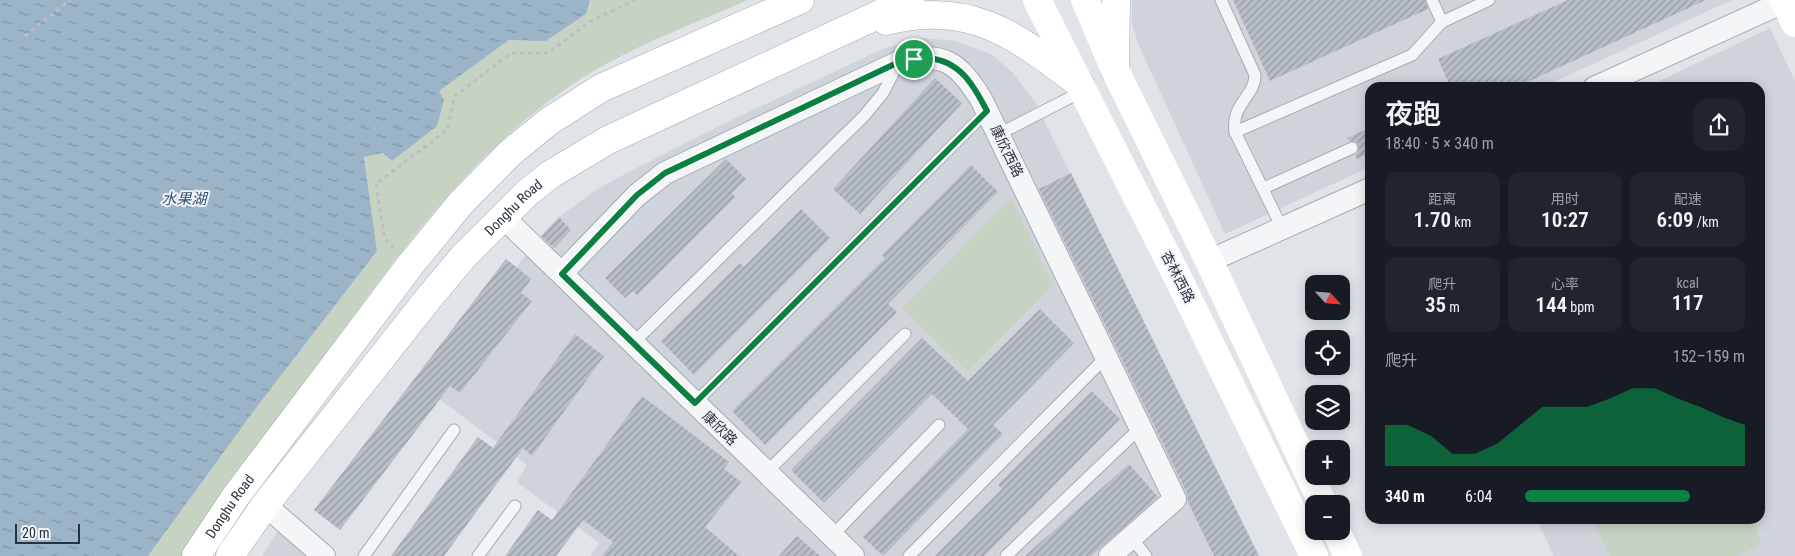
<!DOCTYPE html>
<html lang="zh">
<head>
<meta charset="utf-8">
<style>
  :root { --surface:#171b24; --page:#20242c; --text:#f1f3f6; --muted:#9ea1a6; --accent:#0b8043 }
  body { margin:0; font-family:"Roboto Condensed","Noto Sans SC",sans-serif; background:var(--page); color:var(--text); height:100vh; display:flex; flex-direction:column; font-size:19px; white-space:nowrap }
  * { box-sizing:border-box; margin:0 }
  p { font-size:16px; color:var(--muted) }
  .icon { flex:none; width:28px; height:28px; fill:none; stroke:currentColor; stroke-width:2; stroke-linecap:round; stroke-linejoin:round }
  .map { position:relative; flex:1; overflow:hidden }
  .details { position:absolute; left:1365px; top:82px; width:400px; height:442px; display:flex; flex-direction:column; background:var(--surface); border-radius:15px; box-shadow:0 2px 12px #0003 }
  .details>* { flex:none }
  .needle { width:32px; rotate:116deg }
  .fabs { position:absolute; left:1305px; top:275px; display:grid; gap:10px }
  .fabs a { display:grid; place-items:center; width:45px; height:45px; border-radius:10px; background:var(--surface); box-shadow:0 2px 12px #0003; font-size:25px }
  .scale { position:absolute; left:15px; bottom:12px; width:65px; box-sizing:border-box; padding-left:5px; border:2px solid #293340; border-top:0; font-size:14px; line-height:18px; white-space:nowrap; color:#293340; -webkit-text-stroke:4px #f0f3f7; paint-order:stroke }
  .pin { position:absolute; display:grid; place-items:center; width:42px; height:42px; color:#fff; margin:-21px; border:2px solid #fff; border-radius:50%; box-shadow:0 1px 5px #0007 }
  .round { display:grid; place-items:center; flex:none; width:52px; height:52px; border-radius:15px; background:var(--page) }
  .head { display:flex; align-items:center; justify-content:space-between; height:85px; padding:0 20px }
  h1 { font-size:28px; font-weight:600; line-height:38px }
  .stats { display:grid; grid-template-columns:repeat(3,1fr); gap:8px; height:85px; padding:5px 20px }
  .stats div { display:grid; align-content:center; border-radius:12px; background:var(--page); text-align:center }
  .stats b { font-size:21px; font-weight:600 }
  .stats small { font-size:14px; font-weight:400 }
  .stats p { font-size:14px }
  .chart { height:140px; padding:10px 20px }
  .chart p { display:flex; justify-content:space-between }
  .chart svg { width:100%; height:90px; margin-top:5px; fill:var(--accent); opacity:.7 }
  ul { padding:0 20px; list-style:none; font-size:16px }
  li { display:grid; grid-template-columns:80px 60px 1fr; align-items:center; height:38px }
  li i { height:12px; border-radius:6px; background:var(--accent) }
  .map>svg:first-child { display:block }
  .built { fill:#cfd4db }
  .green { fill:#c7d3c2 }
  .water { fill:url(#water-ripples) }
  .building { fill:url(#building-hatch) }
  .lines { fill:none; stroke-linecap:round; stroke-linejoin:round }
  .lane-casing { stroke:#a5abb3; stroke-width:13 }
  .street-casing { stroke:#a5abb3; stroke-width:24 }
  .primary-casing { stroke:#a0aab5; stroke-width:29 }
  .path { stroke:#babfc4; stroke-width:3; stroke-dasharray:4 4; stroke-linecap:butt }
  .lane { stroke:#f3f5f7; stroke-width:11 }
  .street { stroke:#f3f5f7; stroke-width:22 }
  .secondary { stroke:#fff; stroke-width:28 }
  .primary { stroke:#fff; stroke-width:28 }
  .route-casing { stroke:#fff; stroke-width:10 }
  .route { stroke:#0b8043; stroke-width:6 }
  .labels { text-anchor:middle; stroke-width:4; stroke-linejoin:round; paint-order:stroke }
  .street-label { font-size:14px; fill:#293340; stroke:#f0f3f7 }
  .water-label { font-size:15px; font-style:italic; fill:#345474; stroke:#f0f3f7 }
</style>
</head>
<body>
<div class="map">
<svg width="1795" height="556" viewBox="0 0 1795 556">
  <defs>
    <pattern id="water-ripples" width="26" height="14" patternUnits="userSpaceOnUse" patternTransform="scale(1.25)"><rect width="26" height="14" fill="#9cb4c8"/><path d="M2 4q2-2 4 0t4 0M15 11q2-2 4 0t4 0" fill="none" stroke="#7f93a4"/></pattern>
    <pattern id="building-hatch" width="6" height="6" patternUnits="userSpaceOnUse" patternTransform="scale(1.25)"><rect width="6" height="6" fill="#b8bec6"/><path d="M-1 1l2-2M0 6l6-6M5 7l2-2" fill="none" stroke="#969ba2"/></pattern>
  </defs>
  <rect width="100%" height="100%" fill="#e0e4e9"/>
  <g class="built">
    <polygon points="1132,0 1732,0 1543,87 1370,88 1370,167 1225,234 1137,41 1132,23"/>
    <polygon points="1770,28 1795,81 1795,556 1554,556 1537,520 1760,520 1760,88 1647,87"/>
    <polygon points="923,38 955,41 991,54 1013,73 1035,102 1259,556 590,556 599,543 517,482 527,465 414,380 506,259 516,267 559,217 593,192 621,176 721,125 885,48"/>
    <polygon points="279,529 311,556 262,556"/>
  </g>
  <g class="green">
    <path d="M590,0H748C687,27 621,50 566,89C472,154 405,244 339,336C295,396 252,456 209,516L183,556H148L259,404L377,251L364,156L383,153L392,161L444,100L438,91L509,40L546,41L586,14Z"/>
    <polygon points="1011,198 1053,285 968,372 902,308"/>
    <polygon points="1593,520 1752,520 1762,544 1737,556 1610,556"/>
  </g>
  <polygon class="water" points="0,0 590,0 586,14 546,41 509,40 439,91 444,100 437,126 392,161 383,153 364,157 377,251 259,404 148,556 0,556"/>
  <g class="building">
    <polygon points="1233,0 1425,0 1428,9 1270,81"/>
    <polygon points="1568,0 1706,0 1514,88 1451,88 1438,59"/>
    <polygon points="935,78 962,103 860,214 833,189"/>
    <polygon points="1370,128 1370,153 1357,159 1355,155 1358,152 1359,145 1356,142 1349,141 1347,138"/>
    <polygon points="726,159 746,179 732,193 735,197 637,295 633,291 625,298 605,278"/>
    <polygon points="971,165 998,192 888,304 897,312 765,445 732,411 885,258 882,255"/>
    <polygon points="1071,173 1150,334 1259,556 1214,556 1188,502 1187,493 1039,189"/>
    <polygon points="801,209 830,238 694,375 661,341 740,263 744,267"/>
    <polygon points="559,217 571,230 554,248 541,236"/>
    <polygon points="506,259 531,279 521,293 532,301 460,393 450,386 340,530 314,510"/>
    <polygon points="1040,309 1074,343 993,425 1003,434 883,556 863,537 968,429 932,394 824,503 791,470 922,338 968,381"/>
    <polygon points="575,334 604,356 532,456 523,448 444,556 391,556 478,437 493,448"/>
    <polygon points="1092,391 1120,419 984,556 935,556 1002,489 998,485"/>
    <polygon points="642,396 729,462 724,469 741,482 705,527 739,556 602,556 613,542 583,520 556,556 505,556 538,510 552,520"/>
    <polygon points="1129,464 1158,497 1091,556 1025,556"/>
    <polygon points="797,536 820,556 779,556"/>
  </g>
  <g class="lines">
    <defs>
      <g id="lane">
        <path d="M1221,0L1255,75C1255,97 1231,103 1235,132"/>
        <polyline points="1432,0 1442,22 1489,0"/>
        <polyline points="999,134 1083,91"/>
        <polyline points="1264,188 1352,148"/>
        <polyline points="1282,228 1235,132 1412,55 1442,22"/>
        <polyline points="633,343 864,116 883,93 897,66"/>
        <polyline points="695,403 987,111"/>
        <polyline points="766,473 905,334"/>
        <polyline points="832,536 939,425"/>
        <polyline points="1131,537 1146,556"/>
        <polyline points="364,556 454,430"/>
        <polyline points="478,556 515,506"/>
        <polyline points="909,556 1106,357"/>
        <polyline points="1006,556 1140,428"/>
      </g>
      <g id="street">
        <polyline points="1594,88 1788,0"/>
        <polyline points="502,216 853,556"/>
        <polyline points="1209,261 1370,189"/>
        <path d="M562,273L637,195L665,173L899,62C943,51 958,62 981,99L1175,499L1110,556"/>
        <polyline points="265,505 324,556"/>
      </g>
      <g id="primary">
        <path d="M886,21C971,0 1015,35 1080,84"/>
        <polyline points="1115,70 1116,0"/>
        <path id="s1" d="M196,556L236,496L411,264L460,204L509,154L548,122L601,88L800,0"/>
        <path id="s2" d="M230,556L265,505L428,299L463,257L527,193L551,174L608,140L910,0"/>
      </g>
    </defs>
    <use href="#lane" class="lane-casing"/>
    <use href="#street" class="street-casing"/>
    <use href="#primary" class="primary-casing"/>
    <g class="path">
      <polyline points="25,36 70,0"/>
      <polyline points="394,248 385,239 376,184 447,130 455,96 511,53 548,53 591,21 635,0"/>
    </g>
    <use href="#lane" class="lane"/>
    <use href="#street" class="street"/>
    <g class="secondary">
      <polyline points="1037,0 1180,282 1314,556"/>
      <polyline points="1085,0 1115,70 1209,261 1323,504"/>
      <polyline points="1784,0 1795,23"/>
      <polyline points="1336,531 1348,556"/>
    </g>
    <use href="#primary" class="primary"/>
  </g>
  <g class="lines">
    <defs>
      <path id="route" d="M928,58C960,61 973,84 987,111L695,403L562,274L637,195L665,173L899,62Z"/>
    </defs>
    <use href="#route" class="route-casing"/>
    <use href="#route" class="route"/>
  </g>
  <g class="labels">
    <g class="street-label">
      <text transform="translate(1007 151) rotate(64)" y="5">康欣西路</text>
      <text dy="5" stroke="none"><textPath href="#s2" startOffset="450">Donghu Road</textPath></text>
      <text transform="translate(1178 277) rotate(63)" y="5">杏林西路</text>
      <text transform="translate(720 428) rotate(44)" y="5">康欣路</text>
      <text dy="5" stroke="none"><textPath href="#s1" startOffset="60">Donghu Road</textPath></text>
    </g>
    <g class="water-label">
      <text x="184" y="204">水果湖</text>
    </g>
  </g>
</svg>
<div class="fabs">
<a><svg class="needle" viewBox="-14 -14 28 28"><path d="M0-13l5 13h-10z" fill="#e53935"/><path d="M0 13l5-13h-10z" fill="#9ea1a6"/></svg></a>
<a><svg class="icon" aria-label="locate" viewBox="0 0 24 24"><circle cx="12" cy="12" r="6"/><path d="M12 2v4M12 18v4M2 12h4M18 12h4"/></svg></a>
<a><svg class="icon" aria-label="layers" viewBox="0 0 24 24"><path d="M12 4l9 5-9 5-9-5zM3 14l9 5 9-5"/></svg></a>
<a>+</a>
<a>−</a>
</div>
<div class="scale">20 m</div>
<div class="pin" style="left:914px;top:59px;background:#1e9e55"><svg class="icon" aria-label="arrive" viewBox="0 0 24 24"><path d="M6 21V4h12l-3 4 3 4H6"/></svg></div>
<section class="details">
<div class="head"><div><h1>夜跑</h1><p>18:40 · 5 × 340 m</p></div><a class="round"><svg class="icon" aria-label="share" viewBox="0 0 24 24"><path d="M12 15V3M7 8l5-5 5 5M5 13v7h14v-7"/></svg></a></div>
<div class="stats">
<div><p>距离</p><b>1.70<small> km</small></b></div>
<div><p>用时</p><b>10:27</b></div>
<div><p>配速</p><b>6:09<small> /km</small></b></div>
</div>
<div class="stats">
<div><p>爬升</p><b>35<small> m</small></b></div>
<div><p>心率</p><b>144<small> bpm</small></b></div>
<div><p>kcal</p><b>117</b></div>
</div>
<div class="chart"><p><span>爬升</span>152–159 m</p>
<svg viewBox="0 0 160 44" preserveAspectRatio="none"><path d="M0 44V24L10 24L20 29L30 38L40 38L50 33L60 24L70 15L80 15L90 15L100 11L110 6L120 6L130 11L140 15L150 20L160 24V44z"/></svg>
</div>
<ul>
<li><b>340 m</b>6:04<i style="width:75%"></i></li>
</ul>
</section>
</div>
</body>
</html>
